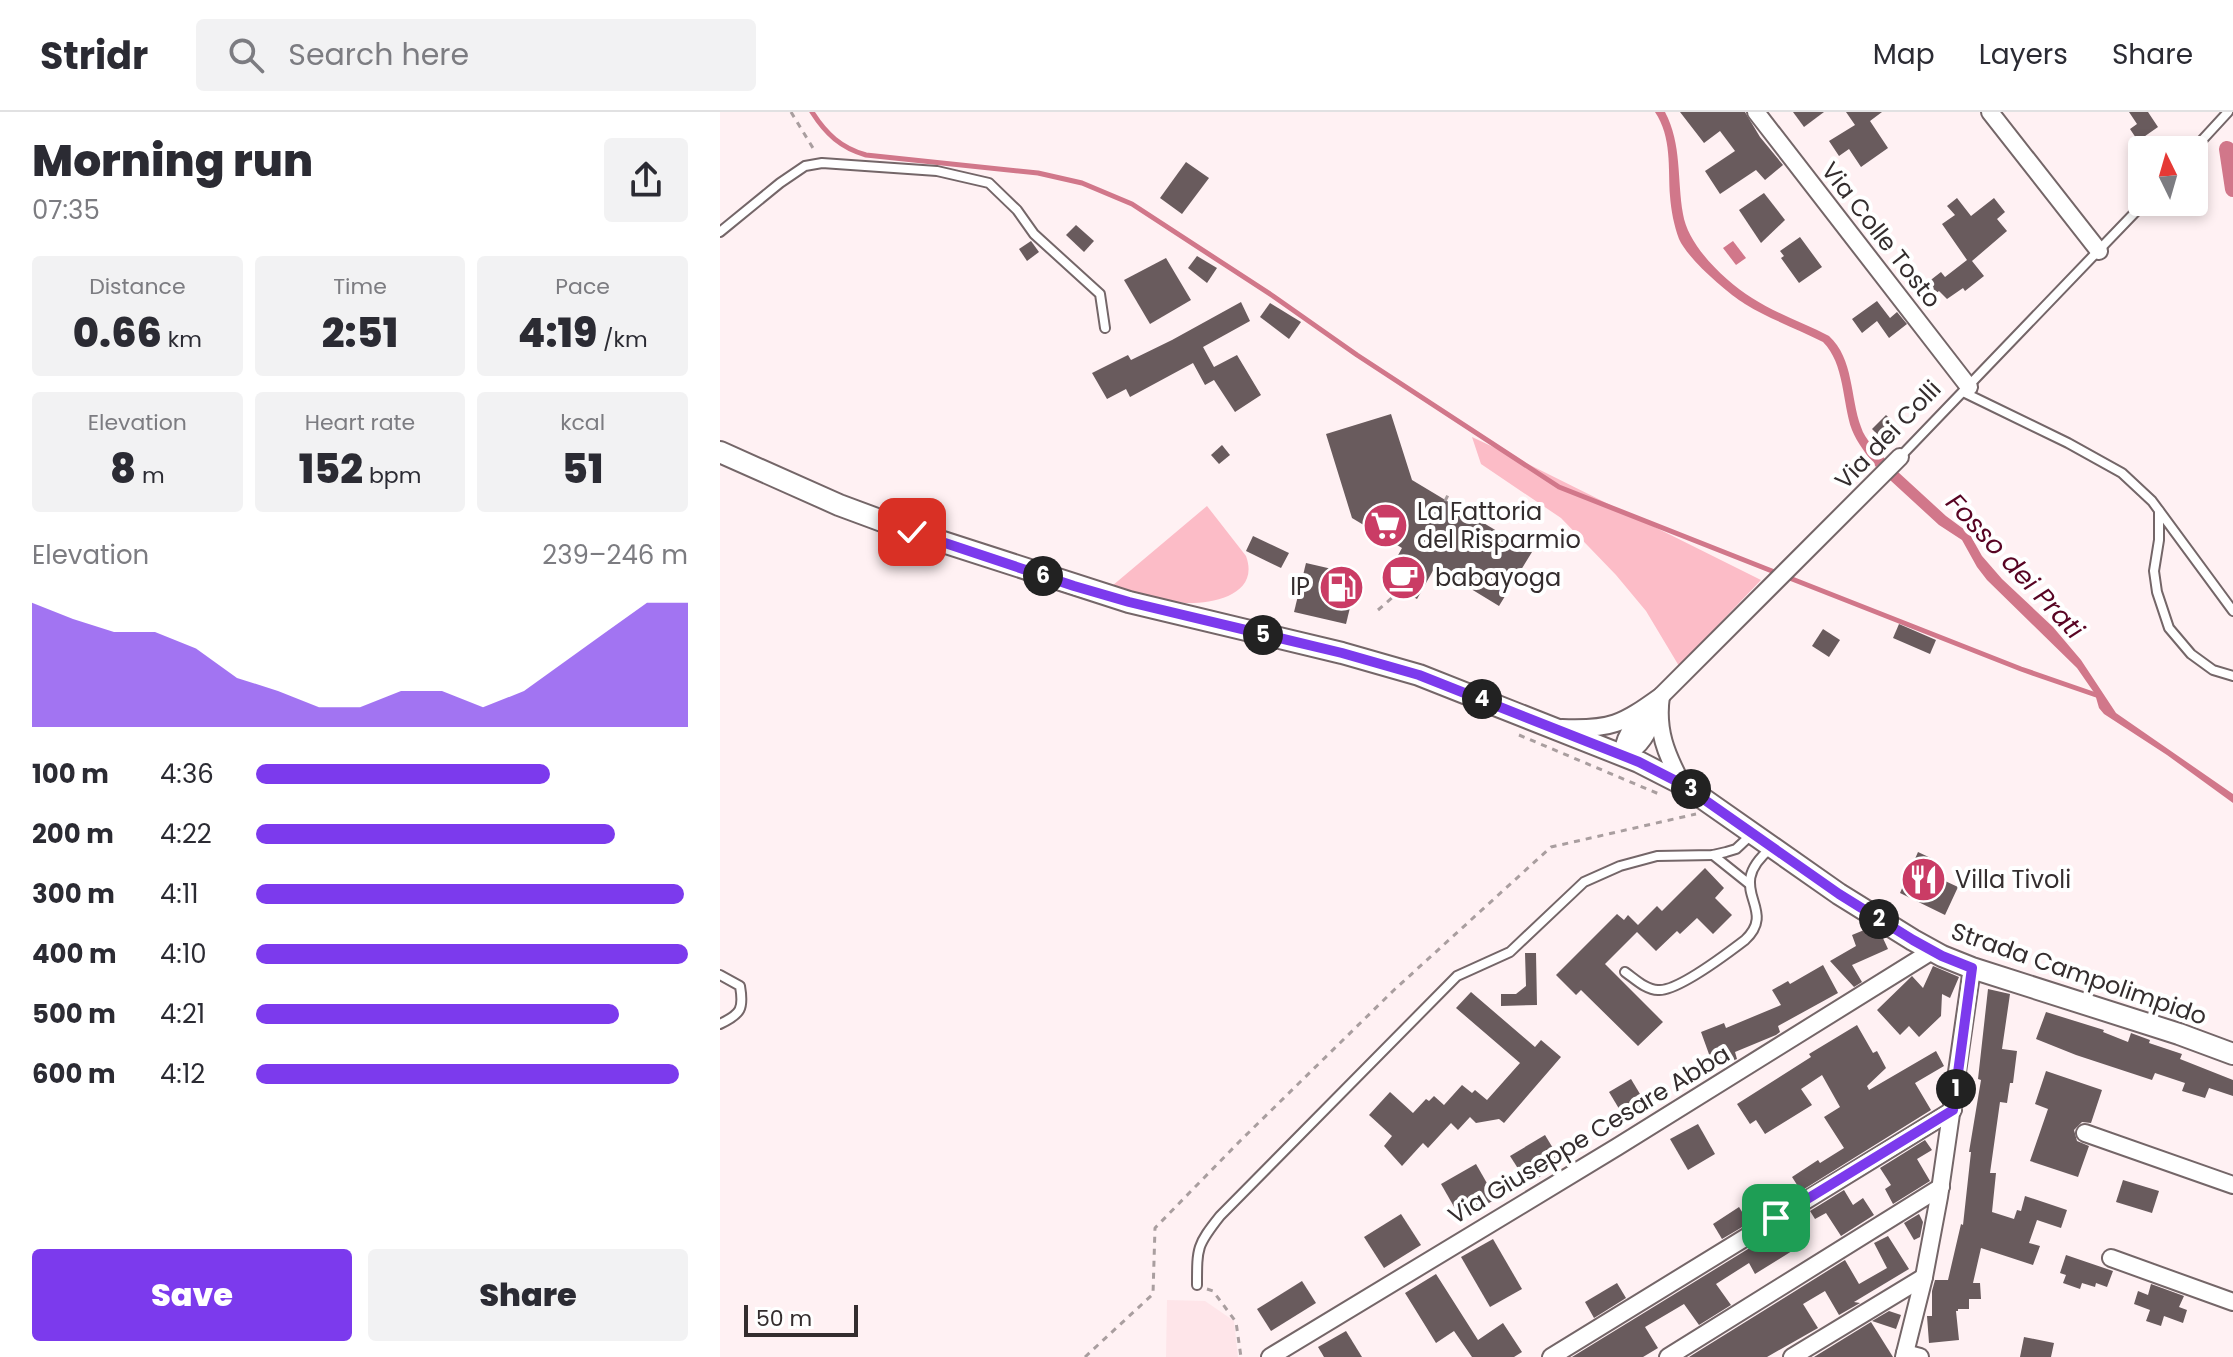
<!DOCTYPE html>
<html lang="en">
<head>
<meta charset="utf-8">
<style>
  :root { --surface:#fff; --page:#f2f2f3; --text:#2b2b33; --muted:#7c7c81; --line:#e1e1e2; --accent:#7c3aed }
  body { margin:0; font-family:Poppins,sans-serif; background:var(--page); color:var(--text); height:100vh; display:flex; flex-direction:column; font-size:30px; white-space:nowrap }
  * { box-sizing:border-box; margin:0 }
  p { font-size:26px; color:var(--muted) }
  .icon { flex:none; width:44px; height:44px; fill:none; stroke:currentColor; stroke-width:2; stroke-linecap:round; stroke-linejoin:round }
  .map { position:relative; flex:1; overflow:hidden }
  .side { display:flex; flex-direction:column; background:var(--surface); width:720px }
  .side>* { flex:none }
  .needle { width:52px; rotate:355deg }
  .controls { position:absolute; left:1408px; top:24px; display:grid; gap:16px }
  .controls a { display:grid; place-items:center; width:80px; height:80px; border-radius:8px; background:var(--surface); box-shadow:0 4px 12px #0003; font-size:40px }
  .scale { position:absolute; left:24px; bottom:20px; width:114px; box-sizing:border-box; padding-left:8px; border:4px solid #342d2e; border-top:0; font-size:22px; line-height:28px; white-space:nowrap; color:#342d2e; -webkit-text-stroke:6px #fff; paint-order:stroke }
  .pin { position:absolute; display:grid; place-items:center; width:68px; height:68px; color:#fff; margin:-34px; border-radius:16px; box-shadow:0 4px 12px #0006 }
  .km { position:absolute; width:40px; height:40px; margin:-20px; border-radius:50%; background:#222; color:#fff; font-size:22px; line-height:40px; text-align:center }
  .round { display:grid; place-items:center; flex:none; width:84px; height:84px; border-radius:8px; background:var(--page) }
  .headline { display:flex; align-items:center; justify-content:space-between; height:136px; padding:0 32px }
  h1 { font-size:44px; font-weight:800; line-height:60px }
  .stats { display:grid; grid-template-columns:repeat(3,1fr); gap:12px; height:136px; padding:8px 32px }
  .stats div { display:grid; align-content:center; border-radius:8px; background:var(--page); text-align:center }
  .stats b { font-size:40px; font-weight:800 }
  .stats small { font-size:22px; font-weight:400 }
  .stats p { font-size:22px }
  .chart { height:224px; padding:16px 32px }
  .chart p { display:flex; justify-content:space-between }
  .chart svg { width:100%; height:144px; margin-top:8px; fill:var(--accent); opacity:.7 }
  .primary-button { display:flex; gap:16px; margin-top:auto; padding:16px 32px }
  .primary-button a { flex:1; height:92px; border-radius:8px; background:var(--accent); color:#fff; font-size:32px; font-weight:800; line-height:92px; text-align:center }
  .primary-button a+a { background:var(--page); color:var(--text) }
  ul { padding:0 32px; list-style:none; font-size:26px }
  li { display:grid; grid-template-columns:128px 96px 1fr; align-items:center; height:60px }
  li i { height:20px; border-radius:10px; background:var(--accent) }
  header { display:flex; align-items:center; gap:48px; box-sizing:border-box; height:112px; padding:0 40px; background:var(--surface); border-bottom:2px solid var(--line) }
  header strong { font-size:38px }
  nav { display:flex; gap:44px; margin-inline-start:auto; font-size:28px }
  .search { width:560px; height:72px; background:var(--page); display:flex; align-items:center; gap:20px; box-sizing:border-box; padding:0 28px; border-radius:8px; color:var(--muted); font-size:30px }
  main { display:flex; flex:1; min-height:0 }
  .map>svg:first-child { display:block }
  .built { fill:#fee5e9 }
  .green { fill:#fcbcc7 }
  .water { fill:#d1778a }
  .lines { fill:none; stroke-linecap:round; stroke-linejoin:round }
  .stream { stroke:#d1778a; stroke-width:5 }
  .canal { stroke:#d1778a; stroke-width:16 }
  .building { fill:#695b5d }
  .service-casing { stroke:#746668; stroke-width:12 }
  .minor-casing { stroke:#746668; stroke-width:20 }
  .tertiary-casing { stroke:#746668; stroke-width:24 }
  .path { stroke:#a99e9f; stroke-width:3; stroke-dasharray:6 6; stroke-linecap:butt }
  .service { stroke:#fff; stroke-width:8 }
  .minor { stroke:#fff; stroke-width:16 }
  .tertiary { stroke:#fff; stroke-width:20 }
  .route-casing { stroke:#fff; stroke-width:16 }
  .route { stroke:#7c3aed; stroke-width:10 }
  .labels { text-anchor:middle; stroke-width:8; stroke-linejoin:round; paint-order:stroke }
  .street-label { font-size:24px; fill:#342d2e; stroke:#fff }
  .poi-label { font-size:24px; fill:#342d2e; stroke:#fff; text-anchor:start }
  .water-label { font-size:26px; font-style:italic; fill:#580423; stroke:#fff }
</style>
</head>
<body>
<header>
<strong>Stridr</strong>
<div class="search"><svg class="icon" aria-label="search" viewBox="0 0 24 24"><circle cx="10" cy="10" r="6"/><path d="M15 15l6 6"/></svg>Search here</div>
<nav><a>Map</a><a>Layers</a><a>Share</a></nav>
</header>
<main>
<section class="side">
<div class="headline"><div><h1>Morning run</h1><p>07:35</p></div><a class="round"><svg class="icon" aria-label="share" viewBox="0 0 24 24"><path d="M12 15V3M7 8l5-5 5 5M5 13v7h14v-7"/></svg></a></div>
<div class="stats">
<div><p>Distance</p><b>0.66<small> km</small></b></div>
<div><p>Time</p><b>2:51</b></div>
<div><p>Pace</p><b>4:19<small> /km</small></b></div>
</div>
<div class="stats">
<div><p>Elevation</p><b>8<small> m</small></b></div>
<div><p>Heart rate</p><b>152<small> bpm</small></b></div>
<div><p>kcal</p><b>51</b></div>
</div>
<div class="chart"><p><span>Elevation</span>239–246 m</p>
<svg viewBox="0 0 160 44" preserveAspectRatio="none"><path d="M0 44V6L10 11L20 15L30 15L40 20L50 29L60 33L70 38L80 38L90 33L100 33L110 38L120 33L130 24L140 15L150 6L160 6V44z"/></svg>
</div>
<ul>
<li><b>100 m</b>4:36<i style="width:68%"></i></li>
<li><b>200 m</b>4:22<i style="width:83%"></i></li>
<li><b>300 m</b>4:11<i style="width:99%"></i></li>
<li><b>400 m</b>4:10<i style="width:100%"></i></li>
<li><b>500 m</b>4:21<i style="width:84%"></i></li>
<li><b>600 m</b>4:12<i style="width:98%"></i></li>
</ul>
<div class="primary-button"><a>Save</a><a>Share</a></div>
</section>
<div class="map">
<svg width="1513" height="1245" viewBox="0 0 1513 1245">
  <rect width="100%" height="100%" fill="#fff1f3"/>
  <polygon class="built" points="447,1188 485,1189 514,1209 518,1245 446,1245"/>
  <g class="green">
    <polygon points="752,325 786,341 1041,468 959,554 926,499 896,463 841,406 761,352"/>
    <path d="M487,394L526,444C540,482 494,492 465,491C444,489 414,479 392,474Z"/>
  </g>
  <g class="water">
    <path d="M935,0H945C962,32 957,68 963,102C968,134 1005,169 1032,186C1055,201 1084,211 1109,224C1134,247 1130,285 1141,315C1145,328 1156,337 1165,347L1156,355C1148,344 1137,331 1132,318C1122,290 1125,252 1103,230C1078,217 1049,207 1025,192C1006,180 968,147 959,127C954,114 951,98 950,84C948,56 952,25 935,0Z"/>
    <polygon points="1013,129 1026,146 1016,153 1003,136"/>
    <polygon points="1178,360 1226,404 1249,421 1262,444 1282,467 1333,515 1361,548 1396,601 1513,682 1513,691 1447,643 1384,602 1379,596 1375,582 1357,556 1267,468 1257,455 1242,428 1219,413 1170,368"/>
  </g>
  <g class="lines">
    <g class="stream">
      <path d="M92,0C106,22 121,36 146,43L318,61L362,71L412,92L553,184L637,243L839,375L1057,461"/>
      <polyline points="1067,465 1301,557 1379,584"/>
    </g>
    <polyline class="canal" points="1507,37 1513,77"/>
  </g>
  <g class="building">
    <polygon points="960,0 1025,0 1040,25 1063,53 1045,68 1036,58 1000,82 985,59 1015,39 1000,19 984,31"/>
    <polygon points="1073,0 1104,0 1084,15"/>
    <polygon points="1126,0 1162,0 1150,9 1168,36 1141,55 1129,37 1119,44 1109,29 1135,13"/>
    <polygon points="1409,0 1428,0 1438,15 1418,29 1410,17 1417,12"/>
    <polygon points="466,50 489,66 462,102 440,86"/>
    <polygon points="1044,81 1065,108 1041,131 1019,98"/>
    <polygon points="1237,86 1251,104 1274,86 1285,100 1277,107 1287,119 1252,149 1264,164 1245,179 1243,176 1227,187 1219,179 1210,186 1203,174 1221,160 1225,165 1247,148 1222,112 1235,103 1227,94"/>
    <polygon points="356,113 374,129 364,140 346,123"/>
    <polygon points="1080,125 1102,155 1079,171 1061,146 1064,144 1060,139"/>
    <polygon points="311,129 319,140 307,149 299,137"/>
    <polygon points="477,144 497,156 487,171 468,156"/>
    <polygon points="446,146 471,188 430,212 404,168"/>
    <polygon points="1157,189 1170,206 1177,200 1187,212 1169,226 1157,209 1142,221 1132,207"/>
    <polygon points="521,190 530,209 483,235 494,255 517,243 541,283 515,300 494,268 485,273 473,251 410,285 406,277 387,287 372,261 408,243 411,248 452,228"/>
    <polygon points="550,191 581,210 569,227 540,205"/>
    <polygon points="671,302 692,368 812,440 779,494 715,455 697,487 664,469 682,436 632,406 606,322"/>
    <polygon points="1166,303 1184,321 1170,335 1152,317"/>
    <polygon points="502,333 510,343 499,352 491,343"/>
    <polygon points="533,424 569,441 561,456 526,439"/>
    <polygon points="586,451 638,463 626,512 574,500"/>
    <polygon points="1179,512 1216,528 1210,542 1173,526"/>
    <polygon points="1103,517 1120,528 1109,545 1092,534"/>
    <polygon points="1198,740 1215,748 1208,761 1238,775 1225,803 1180,781"/>
    <polygon points="985,756 1004,776 995,786 1012,803 993,822 977,806 960,822 957,819 936,839 917,820 885,852 943,910 918,934 861,878 856,883 836,863 897,802 904,808 908,803 918,813 937,794 942,799"/>
    <polygon points="1149,816 1162,824 1168,837 1132,853 1142,870 1134,875 1110,849 1136,834 1132,823"/>
    <polygon points="805,841 816,841 817,893 781,894 781,882 796,882 806,874"/>
    <polygon points="1103,853 1118,881 1058,914 1060,920 1056,923 1015,940 1017,947 994,956 981,920 1004,911 1006,916 1061,893 1052,878 1068,869 1070,872"/>
    <polygon points="1213,854 1239,865 1230,886 1222,882 1221,904 1199,925 1189,914 1180,923 1157,898 1192,864 1203,876"/>
    <polygon points="1268,877 1290,882 1282,937 1297,939 1293,971 1290,971 1287,991 1280,990 1270,1061 1276,1061 1272,1100 1294,1107 1297,1098 1301,1099 1305,1084 1347,1098 1341,1116 1317,1108 1309,1131 1320,1134 1313,1153 1261,1136 1253,1171 1260,1171 1261,1187 1249,1187 1249,1197 1238,1197 1238,1199 1236,1199 1239,1228 1209,1231 1207,1204 1212,1204 1212,1179 1215,1168 1228,1168 1241,1112 1243,1113 1251,1040 1249,1040 1261,968 1258,967"/>
    <polygon points="751,880 815,935 821,928 841,945 784,1011 779,1007 756,1011 750,1005 738,1018 731,1011 708,1036 703,1031 682,1054 664,1034 672,1024 649,1003 670,980 693,1001 706,987 709,989 714,984 724,993 742,973 752,981 755,978 767,988 800,951 736,896"/>
    <polygon points="1326,900 1384,918 1383,920 1408,930 1411,921 1430,928 1429,931 1462,942 1460,947 1513,968 1513,984 1489,976 1485,986 1462,979 1465,971 1435,961 1432,968 1356,943 1316,927"/>
    <polygon points="1137,913 1153,941 1157,939 1166,956 1147,974 1149,978 1216,939 1224,954 1195,971 1211,998 1081,1079 1072,1065 1098,1048 1100,1051 1124,1036 1104,1005 1120,995 1102,963 1081,977 1092,993 1045,1022 1036,1008 1030,1012 1017,992 1091,945 1089,942"/>
    <polygon points="1326,959 1382,978 1371,1011 1362,1010 1354,1018 1357,1029 1369,1034 1358,1065 1310,1049 1328,997 1315,992"/>
    <polygon points="911,967 926,992 904,1005 889,980"/>
    <polygon points="978,1012 995,1042 968,1058 950,1027"/>
    <polygon points="825,1023 842,1051 808,1072 790,1044"/>
    <polygon points="1205,1028 1212,1038 1197,1047 1210,1069 1173,1092 1165,1077 1171,1073 1160,1056"/>
    <polygon points="756,1052 776,1087 741,1107 721,1072"/>
    <polygon points="1403,1068 1439,1079 1432,1101 1396,1090"/>
    <polygon points="1124,1078 1133,1093 1143,1086 1154,1103 1121,1124 1106,1101 1095,1107 1090,1099"/>
    <polygon points="1019,1095 1029,1111 1002,1127 993,1112"/>
    <polygon points="681,1102 701,1133 664,1156 644,1125"/>
    <polygon points="1199,1102 1203,1110 1200,1125 1194,1128 1184,1111"/>
    <polygon points="1059,1118 1072,1139 1035,1162 1029,1151 996,1172 1011,1193 979,1213 964,1192 925,1215 938,1236 923,1245 852,1245"/>
    <polygon points="1168,1124 1189,1157 1134,1190 1140,1191 1119,1203 1105,1179 1083,1192 1098,1216 1047,1245 969,1245 1125,1148 1139,1172 1167,1156 1154,1131"/>
    <polygon points="773,1127 802,1177 770,1195 741,1145"/>
    <polygon points="1346,1143 1393,1159 1387,1175 1376,1171 1375,1175 1362,1171 1360,1177 1343,1171 1346,1163 1340,1161"/>
    <polygon points="716,1162 758,1228 783,1211 802,1240 794,1245 752,1245 734,1219 716,1231 685,1181"/>
    <polygon points="582,1169 596,1191 551,1219 537,1197"/>
    <polygon points="897,1171 906,1186 874,1206 865,1190"/>
    <polygon points="1431,1172 1464,1184 1459,1195 1467,1198 1463,1211 1444,1204 1441,1214 1426,1209 1430,1198 1414,1192 1418,1179 1428,1183"/>
    <polygon points="1169,1199 1181,1203 1176,1217 1152,1209"/>
    <polygon points="1151,1210 1173,1245 1094,1245"/>
    <polygon points="626,1219 642,1245 604,1245 598,1235"/>
    <polygon points="1304,1225 1334,1231 1331,1245 1300,1245"/>
  </g>
  <g class="lines">
    <defs>
      <g id="service">
        <polyline points="1473,38 1508,0"/>
        <polyline points="0,120 60,71 85,54 102,51 217,59 269,71 297,98 314,122 380,182 385,216"/>
        <polyline points="1243,280 1348,331 1402,361 1432,389 1513,499"/>
        <polyline points="1180,345 1425,90"/>
        <polyline points="1439,399 1439,428 1434,459 1437,480 1449,516 1471,542 1493,558 1513,564"/>
        <polyline points="993,743 1028,771"/>
        <path d="M905,860C915,867 926,878 938,878C957,880 1008,841 1025,828C1060,795 1001,778 1051,736"/>
        <path d="M0,863L20,874C24,897 21,902 0,912"/>
        <path d="M477,1173C477,1135 477,1133 500,1104L737,864L790,840L864,770L900,754L937,744L993,743L1006,740L1016,737L1031,723"/>
      </g>
      <g id="minor">
        <polyline points="1036,0 1249,275"/>
        <polyline points="1270,0 1379,139"/>
        <path d="M941,584C936,618 946,642 962,672"/>
        <path d="M842,616C891,618 902,612 941,584L1180,345"/>
        <path d="M903,644C922,634 928,621 935,601"/>
        <path d="M903,644C903,626 912,615 924,603"/>
        <polyline points="1365,1021 1513,1073"/>
        <polyline points="1391,1146 1513,1190"/>
        <polyline points="1185,1241 1200,1245"/>
        <polyline points="550,1245 897,1035 1212,839"/>
        <polyline points="831,1245 1233,998"/>
        <polyline points="948,1245 1221,1075"/>
        <polyline points="1072,1245 1204,1165"/>
        <polyline points="1184,1245 1204,1165 1219,1085 1252,856"/>
      </g>
      <polyline id="tertiary" points="0,340 119,393 192,420 409,490 622,541 699,563 919,650 962,672 1119,782 1193,828 1222,844 1252,856 1459,922 1513,942"/>
    </defs>
    <use href="#service" class="service-casing"/>
    <use href="#minor" class="minor-casing"/>
    <use href="#tertiary" class="tertiary-casing"/>
    <g class="path">
      <polyline points="71,0 96,41"/>
      <polyline points="725,389 730,379"/>
      <polyline points="658,498 681,478"/>
      <polyline points="799,623 939,682"/>
      <polyline points="487,1177 493,1179 516,1210 521,1245"/>
      <polyline points="365,1245 433,1182 435,1116 520,1029 674,878 831,735 976,702"/>
    </g>
    <use href="#service" class="service"/>
    <use href="#minor" class="minor"/>
    <use href="#tertiary" class="tertiary"/>
  </g>
  <g class="lines">
    <defs>
      <polyline id="route" points="192,420 354,474 409,490 622,541 699,563 919,650 962,672 1119,782 1193,828 1222,844 1252,856 1233,998 1056,1106"/>
    </defs>
    <use href="#route" class="route-casing"/>
    <use href="#route" class="route"/>
  </g>
  <defs>
    <symbol id="supermarket-disc" viewBox="-11 -11 22 22"><circle r="9.5" fill="#ca3c65" stroke="#fff"/><path d="M-6-5.5h2.5l.6 2H6L4.5 2H-2.5L-4.4-4H-6ZM-1.5 3.2a1.3 1.3 0 1 0 .1 0ZM3 3.2a1.3 1.3 0 1 0 .1 0Z" fill="#fff"/></symbol>
    <symbol id="cafe-disc" viewBox="-11 -11 22 22"><circle r="9.5" fill="#ca3c65" stroke="#fff"/><path d="M-5.5-4.5H6V0H3Q3 3.5 0 3.5H-2.5Q-5.5 3.5-5.5 0ZM3-3.2v2h1.7v-2ZM-6 4.5H4V6H-6Z" fill="#fff"/></symbol>
    <symbol id="fuel-disc" viewBox="-11 -11 22 22"><circle r="9.5" fill="#ca3c65" stroke="#fff"/><path d="M-5.5-6h7V0h2V4h1.3V-2.5L3-4.5l.8-.8L6-3V5H2.5V1h-1V6h-7ZM-4.2-4.7v3.2H.2V-4.7Z" fill="#fff"/></symbol>
    <symbol id="restaurant-disc" viewBox="-11 -11 22 22"><circle r="9.5" fill="#ca3c65" stroke="#fff"/><path d="M-5-6h1v4h1v-4h1v4h1v-4h1v5L-1.5 .5V6h-2V.5L-5-1ZM5-6V6H3V1.5H1.5Q1.5-4 5-6Z" fill="#fff"/></symbol>
  </defs>
  <g fill-rule="evenodd">
    <use href="#supermarket-disc" x="640" y="388" width="51" height="51"/>
    <use href="#cafe-disc" x="658" y="440" width="51" height="51"/>
    <use href="#fuel-disc" x="596" y="450" width="51" height="51"/>
    <use href="#restaurant-disc" x="1178" y="742" width="51" height="51"/>
  </g>
  <g class="labels">
    <g class="street-label">
      <text transform="translate(1161 123) rotate(52)" y="8">Via Colle Tosto</text>
      <text transform="translate(1168 323) rotate(-46)" y="8">Via dei Colli</text>
      <text transform="translate(1359 862) rotate(19)" y="8">Strada Campolimpido</text>
      <text transform="translate(869 1023) rotate(-31)" y="8">Via Giuseppe Cesare Abba</text>
    </g>
    <g class="poi-label">
      <text x="697" y="408">La Fattoria<tspan x="697" dy="28">del Risparmio</tspan></text>
      <text x="715" y="474">babayoga</text>
      <text x="590" y="483" text-anchor="end">IP</text>
      <text x="1235" y="776">Villa Tivoli</text>
    </g>
    <g class="water-label">
      <text transform="translate(1295 454) rotate(47)" y="9">Fosso dei Prati</text>
    </g>
  </g>
</svg>
<div class="controls">
<a><svg class="needle" viewBox="-14 -14 28 28"><path d="M0-13l5 13h-10z" fill="#e53935"/><path d="M0 13l5-13h-10z" fill="#7c7c81"/></svg></a>
</div>
<div class="scale">50 m</div>
<div class="pin" style="left:1056px;top:1106px;background:#1e9e55"><svg class="icon" aria-label="arrive" viewBox="0 0 24 24"><path d="M6 21V4h12l-3 4 3 4H6"/></svg></div>
<div class="pin" style="left:192px;top:420px;background:#d93025"><svg class="icon" aria-label="check" viewBox="0 0 24 24"><path d="M5 12l5 5 9-10"/></svg></div>
<b class="km" style="left:1236px;top:977px">1</b>
<b class="km" style="left:1159px;top:807px">2</b>
<b class="km" style="left:971px;top:677px">3</b>
<b class="km" style="left:762px;top:587px">4</b>
<b class="km" style="left:543px;top:523px">5</b>
<b class="km" style="left:323px;top:464px">6</b>
</div>
</main>
</body>
</html>
